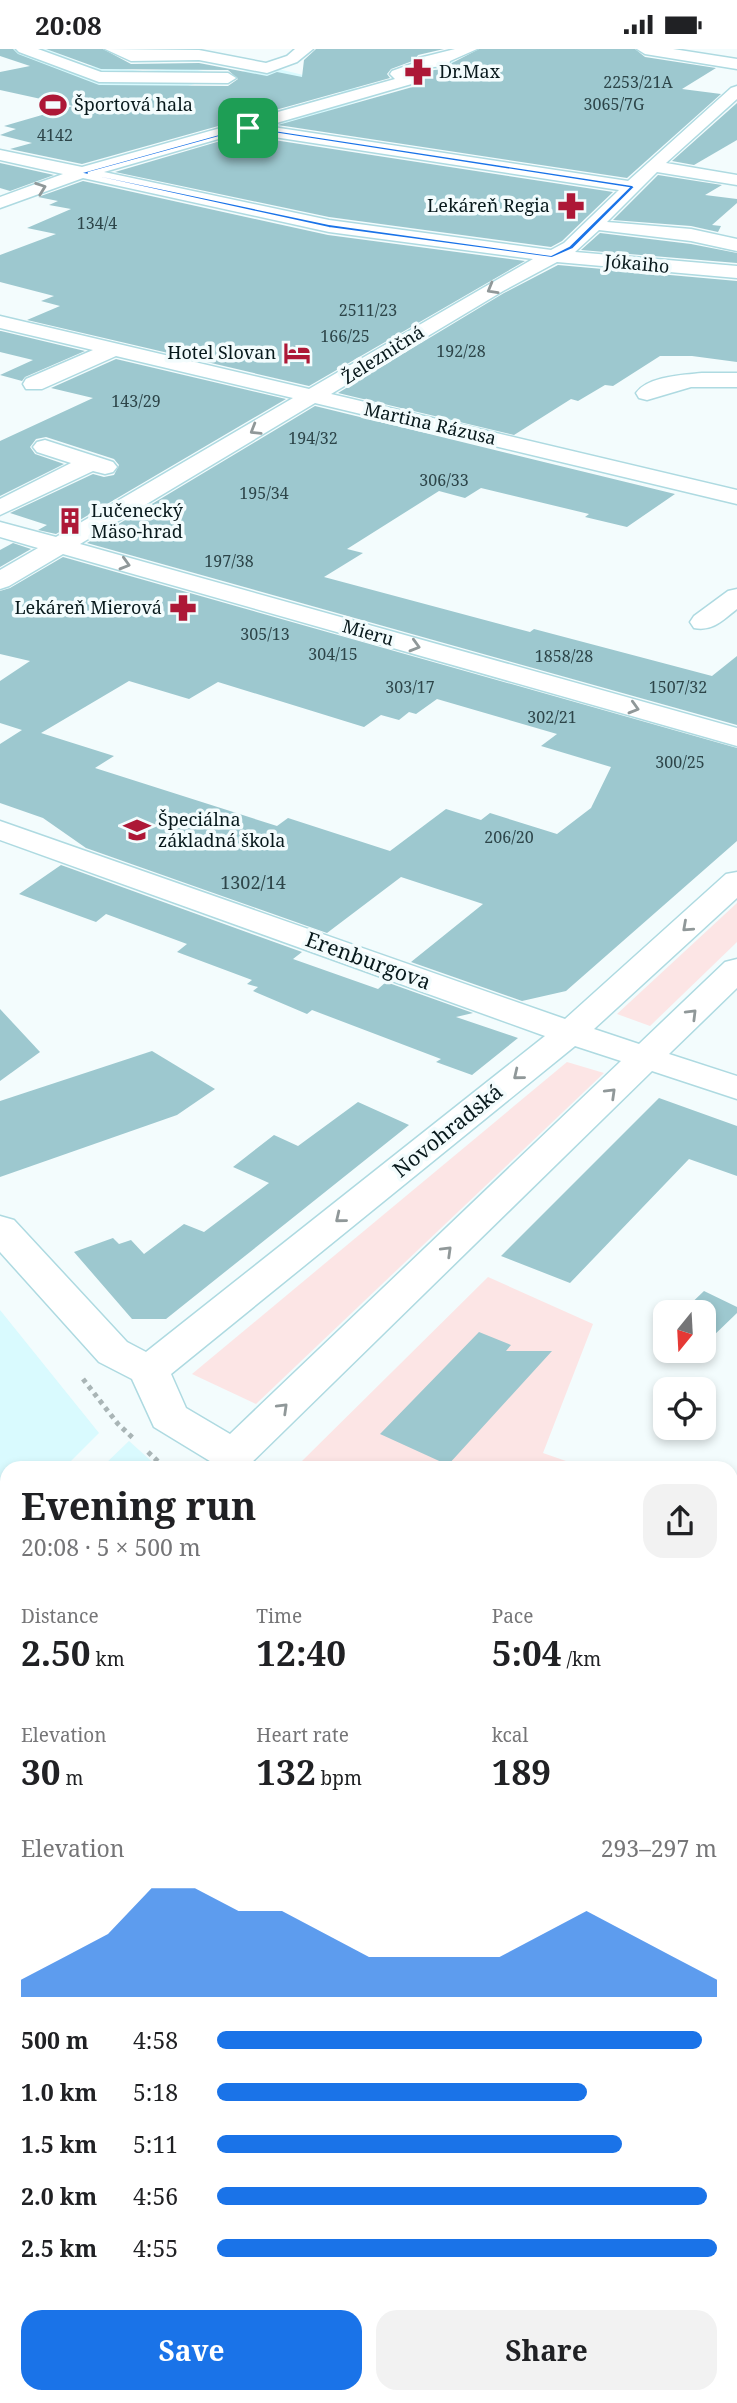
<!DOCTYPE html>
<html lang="en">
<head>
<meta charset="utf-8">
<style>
  :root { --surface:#fff; --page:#f2f2f2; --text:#202124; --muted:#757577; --accent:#1a73e8 }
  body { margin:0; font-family:"Noto Serif",serif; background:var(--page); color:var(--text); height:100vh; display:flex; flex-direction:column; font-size:26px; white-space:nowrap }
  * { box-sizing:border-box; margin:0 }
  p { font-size:23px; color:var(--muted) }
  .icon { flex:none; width:38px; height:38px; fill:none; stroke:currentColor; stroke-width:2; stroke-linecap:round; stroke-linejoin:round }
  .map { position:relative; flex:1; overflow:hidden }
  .side { position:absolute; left:0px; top:1412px; width:738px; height:943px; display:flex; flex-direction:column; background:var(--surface); border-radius:21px 21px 0 0; box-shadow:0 4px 10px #0003 }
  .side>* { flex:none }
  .needle { width:46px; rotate:198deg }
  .tools { position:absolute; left:653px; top:1251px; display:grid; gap:14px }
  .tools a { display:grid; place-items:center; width:63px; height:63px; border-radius:14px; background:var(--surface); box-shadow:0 4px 10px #0003; font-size:35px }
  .pin { position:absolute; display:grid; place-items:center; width:60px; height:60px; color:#fff; margin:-30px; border-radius:14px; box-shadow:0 4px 10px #0006 }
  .round { display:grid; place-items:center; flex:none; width:74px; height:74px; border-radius:21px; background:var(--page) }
  .headline { display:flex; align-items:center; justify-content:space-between; height:119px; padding:0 21px }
  h1 { font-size:38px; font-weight:700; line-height:52px }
  .stats { display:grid; grid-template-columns:repeat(3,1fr); gap:10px; height:119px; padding:7px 21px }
  .stats div { display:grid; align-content:center }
  .stats b { font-size:35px; font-weight:700 }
  .stats small { font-size:19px; font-weight:400 }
  .stats p { font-size:19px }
  .chart { height:196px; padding:14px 21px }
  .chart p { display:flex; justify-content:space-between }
  .chart svg { width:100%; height:126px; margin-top:7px; fill:var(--accent); opacity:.7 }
  .button { display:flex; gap:14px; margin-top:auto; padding:14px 21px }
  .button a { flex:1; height:80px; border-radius:21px; background:var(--accent); color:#fff; font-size:28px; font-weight:700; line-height:80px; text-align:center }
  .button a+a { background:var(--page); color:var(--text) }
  ul { padding:0 21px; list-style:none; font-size:23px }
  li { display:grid; grid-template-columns:112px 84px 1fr; align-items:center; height:52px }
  li i { height:18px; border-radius:9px; background:var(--accent) }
  .status { display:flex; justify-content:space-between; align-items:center; height:49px; padding:0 35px; background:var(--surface); direction:ltr }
  .status svg { height:19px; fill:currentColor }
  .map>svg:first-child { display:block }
  .built { fill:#d9fafe }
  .green { fill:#fce5e5 }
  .building { fill:#9dc8cf; fill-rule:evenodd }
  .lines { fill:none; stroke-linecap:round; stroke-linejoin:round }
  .minor-casing { stroke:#aedae1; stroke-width:3 }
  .major-casing { stroke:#aedae1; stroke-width:3 }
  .path { stroke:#a9b5b6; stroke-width:5; stroke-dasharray:4.5 4.5; stroke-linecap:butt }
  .minor { fill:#fff; fill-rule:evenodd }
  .major { fill:#fff; fill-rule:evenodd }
  .oneway { stroke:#909899 }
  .route { fill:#1a73e8; stroke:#fff; stroke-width:2; fill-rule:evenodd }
  .labels { text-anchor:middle; stroke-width:7; stroke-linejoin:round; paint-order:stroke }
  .far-number-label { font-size:16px; fill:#2d4549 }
  .far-poi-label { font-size:18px; fill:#08191c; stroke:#f3fcfd; text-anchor:start }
  .far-street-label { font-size:18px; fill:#08191c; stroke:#f3fcfd }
  .number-label { font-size:18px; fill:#2d4549 }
  .street-label { font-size:21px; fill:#08191c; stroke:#f3fcfd }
</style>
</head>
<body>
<div class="status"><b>20:08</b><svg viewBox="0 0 49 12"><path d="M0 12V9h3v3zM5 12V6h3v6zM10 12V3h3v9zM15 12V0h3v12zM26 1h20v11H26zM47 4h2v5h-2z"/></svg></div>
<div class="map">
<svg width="737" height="2354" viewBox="0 0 737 2354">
  <rect width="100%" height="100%" fill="#f3fcfd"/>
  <g class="built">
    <polygon points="0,0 46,0 89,17 143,22 187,19 229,27 262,16 361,40 396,29 389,27 418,15 413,8 444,7 451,9 458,16 426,17 405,25 428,30 270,81 249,78 350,45 248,25 224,32 210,30 138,53"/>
    <polygon points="0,1261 99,1384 64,1419 7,1419 7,1476 0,1483"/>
    <polygon points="129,1392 159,1419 101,1419"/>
    <polygon points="0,1562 7,1577 7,2348 371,2348 373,2354 0,2354"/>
  </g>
  <g class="green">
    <polygon points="737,854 737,893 650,977 617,965"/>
    <polygon points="567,1013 604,1024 256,1355 192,1325"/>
    <polygon points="488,1228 593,1275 543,1404 586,1419 312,1419 301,1413"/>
    <polygon points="732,1471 737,1473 737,1964 732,1968"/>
  </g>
  <g class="building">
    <polygon points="0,0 13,0 18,5 99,36 228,37 238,30 228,21 101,20 46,0 103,0 131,15 199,14 267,27 277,23 302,28 304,11 316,0 444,0 418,6 415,11 391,20 387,25 390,29 82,115 10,100 32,94 0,86 16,80 4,77 73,57 0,41 0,23 30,17 0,7"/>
    <polygon points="479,0 635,0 645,8 716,19 682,40 721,45 627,129 278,76 416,37 420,31 416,27 434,21 448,20 452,14"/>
    <polygon points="737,54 737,91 694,116 672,112"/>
    <polygon points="251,83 255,88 261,89 613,143 562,192 551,198 329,168 115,123"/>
    <polygon points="0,114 54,126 10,142 0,139"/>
    <polygon points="658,126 722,136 705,146 737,150 737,154 712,176 721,177 718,183 691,177 613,171"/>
    <polygon points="83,132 328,186 525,212 309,337 27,271 60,257 41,252 54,247 0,233 0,206 56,185 27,179 71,160 49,156 58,152 38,148"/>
    <polygon points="600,184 691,195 737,204 737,214 581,201"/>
    <polygon points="558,216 737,232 737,313 692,307 660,307 613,337 605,336 578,352 571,350 514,386 338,344 504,244"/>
    <polygon points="0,282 1,282 85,302 25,328 22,332 0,326 33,311 0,303"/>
    <polygon points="116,310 286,350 56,485 38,481 47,476 10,464 93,425 104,428 114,426 119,416 114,410 46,388 36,390 30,398 35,405 64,415 0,447 0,392 93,349 51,339"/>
    <polygon points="315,357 675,445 627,478 585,468 589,465 481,439 465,449 439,442 347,500 363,504 324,528 530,583 534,580 712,627 737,607 737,676 87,494"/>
    <polygon points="13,494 31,500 0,518 0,501"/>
    <path d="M63,508L737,699V792L566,942L522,952L411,913L483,855L401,828L327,884L86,799L43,769L0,754V695L22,681L0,674V632L30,612L0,605V542L10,539ZM129,632L189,650L218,633L364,678L381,666L399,671L409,663L416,665L437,650L557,685L541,697L611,718L591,759L557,785L490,764L481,771L446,760L390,802L288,769L277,777L95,719L114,707L41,684Z"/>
    <polygon points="61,816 302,903 293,910 378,940 386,933 473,964 456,968 518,989 472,1026 436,1013 441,1010 312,961 307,965 253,942 258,938 247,935 252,931 177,903 187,895 106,865 96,873 19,845"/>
    <polygon points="0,960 40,1003 0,1032"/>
    <polygon points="152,1002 215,1040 177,1066 0,1128 0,1052"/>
    <polygon points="659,1049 737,1077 737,1127 689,1110 570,1234 501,1207"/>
    <polygon points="358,1053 409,1076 166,1270 132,1270 74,1203 113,1189 119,1195 131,1191 144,1205 184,1175 204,1183 269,1134 233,1118 274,1086 298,1097"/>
    <polygon points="704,1242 737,1258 737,1264 710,1290 704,1287 704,1264 681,1264"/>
    <polygon points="479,1283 511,1296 506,1302 552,1302 448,1416 380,1385"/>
  </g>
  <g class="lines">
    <defs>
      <g id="minor">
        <polygon points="16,0 38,0 101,23 228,24 236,29 228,34 99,33 19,3"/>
        <polygon points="105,0 199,1 266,14 287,7 295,0 313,0 297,13 267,24 199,11 131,12"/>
        <path d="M455,0H477L450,12L448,17L433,18L411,26L417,31L415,34L266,77L628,132L731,39L737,37V50L666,114L737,126V136L657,123L607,173L691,180L737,190V202L691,192L599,181L575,203L737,217V229L557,213L503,242L331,345L737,441V455L315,354L80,495L737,679V697L63,505L9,537L0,540V521L38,499L0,488V473L56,488L293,349L116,307L42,340H26L23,335L26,330L93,301L0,279V267L309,340L533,210L329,183L83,129L0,159V148L63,125L0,111V101L82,118L395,30L390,25L392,22L417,13L419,9ZM253,80L255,85L261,86L619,141L564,194L551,201L329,171L104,123Z"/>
        <path d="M702,324H737V338H691L647,351L639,349L636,344C648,327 683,326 702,324Z"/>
        <polygon points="45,391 113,413 117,418 113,423 105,425 93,422 0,466 0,450 71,414 37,403 33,398 37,393"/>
        <path d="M737,540V560C723,571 712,583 694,579L690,573L694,567L728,542Z"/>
        <path d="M0,772L565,970L726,825L737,823V849L594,980L639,995L725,913L737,910V939L669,1005L737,1027V1050L652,1022L248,1417H218L154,1378L132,1330L99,1313L0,1203V1167L14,1171L127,1293L146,1303L545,987L0,791ZM575,997L621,1012L230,1385L186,1359L171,1325Z"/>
        <polygon points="732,1618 737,1619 737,1656 732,1654"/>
        <polygon points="0,1712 7,1715 7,1765 0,1763"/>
        <polygon points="105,2348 167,2348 168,2354 106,2354"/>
      </g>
      <polygon id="major" points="637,0 673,0 737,10 737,20 645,5"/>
    </defs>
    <use href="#minor" class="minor-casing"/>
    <use href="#major" class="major-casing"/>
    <g class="path">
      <polyline points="83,1330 118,1375 134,1390"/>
      <polyline points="148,1403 165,1419"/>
    </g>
    <use href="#minor" class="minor"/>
    <use href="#major" class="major"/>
  </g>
  <defs><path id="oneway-chevron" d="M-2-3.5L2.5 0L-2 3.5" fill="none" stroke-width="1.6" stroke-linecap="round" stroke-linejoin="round" transform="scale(1.75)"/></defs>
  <g class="oneway">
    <use href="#oneway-chevron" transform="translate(41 139) rotate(-20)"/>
    <use href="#oneway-chevron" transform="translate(492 240) rotate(150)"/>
    <use href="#oneway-chevron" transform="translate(255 381) rotate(149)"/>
    <use href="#oneway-chevron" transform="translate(125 515) rotate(16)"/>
    <use href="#oneway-chevron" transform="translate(415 597) rotate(16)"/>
    <use href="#oneway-chevron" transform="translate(634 659) rotate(16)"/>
    <use href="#oneway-chevron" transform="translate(687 878) rotate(138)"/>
    <use href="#oneway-chevron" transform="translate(692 965) rotate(-45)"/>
    <use href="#oneway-chevron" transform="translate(518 1026) rotate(141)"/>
    <use href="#oneway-chevron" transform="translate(611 1044) rotate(-44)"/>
    <use href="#oneway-chevron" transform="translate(340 1169) rotate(141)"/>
    <use href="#oneway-chevron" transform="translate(447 1202) rotate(-44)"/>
    <use href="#oneway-chevron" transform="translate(283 1359) rotate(-44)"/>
  </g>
  <path class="route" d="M248,77L632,136L635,138L573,200L552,209L329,179L79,124ZM248,80L628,139L569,197L551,206L329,175L88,124Z"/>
  <defs>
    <symbol id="pharmacy-bare" viewBox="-9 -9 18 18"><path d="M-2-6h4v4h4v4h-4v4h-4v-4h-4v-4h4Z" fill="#ad1837" stroke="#f3fcfd" stroke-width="2.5" paint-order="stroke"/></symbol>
    <symbol id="stadium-bare" viewBox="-9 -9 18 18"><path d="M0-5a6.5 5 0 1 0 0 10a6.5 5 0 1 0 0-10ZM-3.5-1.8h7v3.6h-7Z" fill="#ad1837" stroke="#f3fcfd" stroke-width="2.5" paint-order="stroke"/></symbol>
    <symbol id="hotel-bare" viewBox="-9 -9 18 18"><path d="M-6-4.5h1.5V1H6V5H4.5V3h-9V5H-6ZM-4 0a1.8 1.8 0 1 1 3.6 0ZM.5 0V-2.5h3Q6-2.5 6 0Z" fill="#ad1837" stroke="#f3fcfd" stroke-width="2.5" paint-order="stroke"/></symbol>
    <symbol id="building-bare" viewBox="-9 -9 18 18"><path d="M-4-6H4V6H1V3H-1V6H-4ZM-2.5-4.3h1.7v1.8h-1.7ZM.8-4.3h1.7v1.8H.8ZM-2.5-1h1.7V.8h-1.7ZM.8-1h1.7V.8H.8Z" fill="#ad1837" stroke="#f3fcfd" stroke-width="2.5" paint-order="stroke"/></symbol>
    <symbol id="school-bare" viewBox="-9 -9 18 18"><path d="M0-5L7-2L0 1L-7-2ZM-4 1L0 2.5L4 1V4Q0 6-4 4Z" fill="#ad1837" stroke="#f3fcfd" stroke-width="2.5" paint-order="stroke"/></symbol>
  </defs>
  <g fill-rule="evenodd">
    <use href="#pharmacy-bare" x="399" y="4" width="38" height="38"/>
    <use href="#stadium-bare" x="34" y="37" width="38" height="38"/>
    <use href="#pharmacy-bare" x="552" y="138" width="38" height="38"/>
    <use href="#hotel-bare" x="278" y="285" width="38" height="38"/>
    <use href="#building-bare" x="51" y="453" width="38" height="38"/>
    <use href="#pharmacy-bare" x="164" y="540" width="38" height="38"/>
    <use href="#school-bare" x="118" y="762" width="38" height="38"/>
  </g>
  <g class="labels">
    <g class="far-number-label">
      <text x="638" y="39">2253/21A</text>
      <text x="614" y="61">3065/7G</text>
      <text x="55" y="92">4142</text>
      <text x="97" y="180">134/4</text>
      <text x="368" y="267">2511/23</text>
      <text x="345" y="293">166/25</text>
      <text x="461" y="308">192/28</text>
      <text x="136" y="358">143/29</text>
      <text x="313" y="395">194/32</text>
      <text x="444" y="437">306/33</text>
      <text x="264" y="450">195/34</text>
      <text x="229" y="518">197/38</text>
      <text x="265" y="591">305/13</text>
      <text x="333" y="611">304/15</text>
      <text x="564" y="613">1858/28</text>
      <text x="410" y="644">303/17</text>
      <text x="678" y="644">1507/32</text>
      <text x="552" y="674">302/21</text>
      <text x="680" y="719">300/25</text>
      <text x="509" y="794">206/20</text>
    </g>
    <g class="far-poi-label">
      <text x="439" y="29">Dr.Max</text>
      <text x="74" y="62">Športová hala</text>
      <text x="550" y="163" text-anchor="end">Lekáreň Regia</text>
      <text x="276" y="310" text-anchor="end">Hotel Slovan</text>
      <text x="91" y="468">Lučenecký<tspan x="91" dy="21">Mäso-hrad</tspan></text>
      <text x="162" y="565" text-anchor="end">Lekáreň Mierová</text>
      <text x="158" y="777">Špeciálna<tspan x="158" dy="21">základná škola</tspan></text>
    </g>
    <g class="far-street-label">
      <text transform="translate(637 215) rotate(5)" y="6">Jókaiho</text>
      <text transform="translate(383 306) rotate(-32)" y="6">Železničná</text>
      <text transform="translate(430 375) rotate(13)" y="6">Martina Rázusa</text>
      <text transform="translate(368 584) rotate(16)" y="6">Mieru</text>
    </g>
    <g class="number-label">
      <text x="253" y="840">1302/14</text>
    </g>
    <g class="street-label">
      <text transform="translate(368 912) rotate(20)" y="7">Erenburgova</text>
      <text transform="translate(448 1082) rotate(-39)" y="7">Novohradská</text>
    </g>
  </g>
</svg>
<div class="tools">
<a><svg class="needle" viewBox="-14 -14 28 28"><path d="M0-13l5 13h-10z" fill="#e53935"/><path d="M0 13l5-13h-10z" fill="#757577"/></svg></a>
<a><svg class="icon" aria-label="locate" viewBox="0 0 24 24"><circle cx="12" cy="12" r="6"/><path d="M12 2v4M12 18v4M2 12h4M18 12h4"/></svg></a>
</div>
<div class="pin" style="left:248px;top:79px;background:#1e9e55"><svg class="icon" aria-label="arrive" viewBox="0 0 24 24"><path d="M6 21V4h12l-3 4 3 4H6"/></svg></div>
<section class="side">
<div class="headline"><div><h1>Evening run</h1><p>20:08 · 5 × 500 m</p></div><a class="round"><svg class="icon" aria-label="share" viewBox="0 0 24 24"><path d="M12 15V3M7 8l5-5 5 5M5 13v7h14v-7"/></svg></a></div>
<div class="stats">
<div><p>Distance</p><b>2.50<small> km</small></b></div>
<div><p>Time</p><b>12:40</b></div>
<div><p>Pace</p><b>5:04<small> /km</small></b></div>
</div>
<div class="stats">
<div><p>Elevation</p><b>30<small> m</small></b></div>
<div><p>Heart rate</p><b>132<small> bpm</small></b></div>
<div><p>kcal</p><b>189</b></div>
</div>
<div class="chart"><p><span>Elevation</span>293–297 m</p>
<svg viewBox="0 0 160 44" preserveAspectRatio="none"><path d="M0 44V38L10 30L20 22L30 6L40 6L50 14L60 14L70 22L80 30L90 30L100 30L110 30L120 22L130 14L140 22L150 30L160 38V44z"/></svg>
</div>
<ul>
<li><b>500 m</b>4:58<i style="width:97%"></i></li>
<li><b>1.0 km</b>5:18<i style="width:74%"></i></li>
<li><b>1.5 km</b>5:11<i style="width:81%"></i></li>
<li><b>2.0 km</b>4:56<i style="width:98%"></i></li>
<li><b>2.5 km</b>4:55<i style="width:100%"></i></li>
</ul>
<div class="button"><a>Save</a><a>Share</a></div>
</section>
</div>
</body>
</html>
